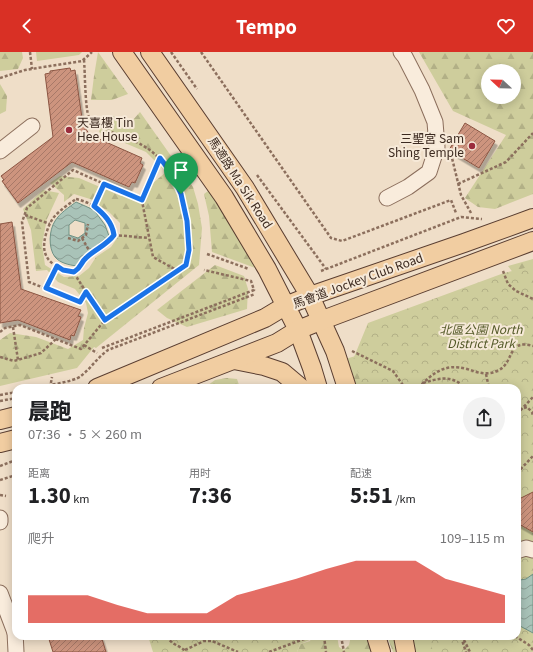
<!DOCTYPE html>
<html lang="zh">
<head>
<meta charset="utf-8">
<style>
  :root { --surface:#fff; --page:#f2f2f2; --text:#202124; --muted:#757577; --accent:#d93025 }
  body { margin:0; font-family:Georgia,"Noto Sans SC",serif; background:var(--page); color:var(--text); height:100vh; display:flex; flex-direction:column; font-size:15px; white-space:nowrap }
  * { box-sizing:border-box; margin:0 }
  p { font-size:13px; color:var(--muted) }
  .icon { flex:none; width:22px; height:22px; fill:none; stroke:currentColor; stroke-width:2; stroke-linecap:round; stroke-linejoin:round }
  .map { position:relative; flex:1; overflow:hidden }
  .details { position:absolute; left:12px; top:332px; width:509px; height:256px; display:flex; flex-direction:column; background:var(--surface); border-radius:12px; box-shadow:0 2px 10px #0003 }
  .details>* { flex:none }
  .needle { width:26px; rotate:292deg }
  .controls { position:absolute; left:481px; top:12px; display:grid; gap:8px }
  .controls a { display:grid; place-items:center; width:40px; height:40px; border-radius:50%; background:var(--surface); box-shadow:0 2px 10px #0003; font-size:20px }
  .pin { position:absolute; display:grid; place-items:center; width:34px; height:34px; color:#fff; margin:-41px -17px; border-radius:50% 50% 50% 0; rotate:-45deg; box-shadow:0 0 4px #0007 }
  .pin .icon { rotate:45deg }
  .round { display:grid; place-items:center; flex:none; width:42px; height:42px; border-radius:21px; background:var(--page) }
  .head { display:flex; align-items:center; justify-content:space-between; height:68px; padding:0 16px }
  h1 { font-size:22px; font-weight:800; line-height:30px }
  .metrics { display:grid; grid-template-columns:repeat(3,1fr); gap:6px; height:68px; padding:4px 16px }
  .metrics div { display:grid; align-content:center }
  .metrics b { font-size:20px; font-weight:800 }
  .metrics small { font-size:11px; font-weight:400 }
  .metrics p { font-size:11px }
  .chart { height:112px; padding:8px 16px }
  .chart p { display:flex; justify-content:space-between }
  .chart svg { width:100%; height:72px; margin-top:4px; fill:var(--accent); opacity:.7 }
  header { display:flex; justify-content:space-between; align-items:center; height:52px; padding:0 16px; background:var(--accent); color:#fff; font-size:18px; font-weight:800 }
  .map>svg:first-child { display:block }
  .grass { fill:#cecd9c }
  .forest { fill:url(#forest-firs); fill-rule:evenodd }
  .park { fill:url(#park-crowns) }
  .garden { fill:url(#garden-dots) }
  .water { fill:url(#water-waves); stroke:#6f9285; fill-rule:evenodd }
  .building { fill:url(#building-hatch); stroke:#8b5542; filter:url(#shadow) }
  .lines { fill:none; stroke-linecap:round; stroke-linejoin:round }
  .minor-casing { stroke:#8c6f5d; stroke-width:17 }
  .major-casing { stroke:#5a3e31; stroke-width:20 }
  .path { stroke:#8c6f5d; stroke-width:2.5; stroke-dasharray:3 2; stroke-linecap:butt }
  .minor { stroke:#f9ecdc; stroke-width:15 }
  .major { stroke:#f1cda1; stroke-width:18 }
  .route-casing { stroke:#fff; stroke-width:8 }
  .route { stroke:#1a73e8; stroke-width:5 }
  .poi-dot { fill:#9b2c3c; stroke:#f6e9d8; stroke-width:1.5 }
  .labels { text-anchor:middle; stroke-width:4; stroke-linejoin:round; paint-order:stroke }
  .poi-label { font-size:12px; fill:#3c2a20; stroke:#f6e9d8; text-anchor:start }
  .street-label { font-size:12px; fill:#3c2a20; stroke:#f6e9d8 }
  .park-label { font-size:12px; font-style:italic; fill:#535927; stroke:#f6e9d8 }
</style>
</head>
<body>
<header><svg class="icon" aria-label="back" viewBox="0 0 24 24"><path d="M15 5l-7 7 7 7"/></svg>Tempo<svg class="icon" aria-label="heart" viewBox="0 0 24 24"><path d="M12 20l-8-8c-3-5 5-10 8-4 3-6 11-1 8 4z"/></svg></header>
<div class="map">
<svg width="533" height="600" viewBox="0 0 533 600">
  <defs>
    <pattern id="forest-firs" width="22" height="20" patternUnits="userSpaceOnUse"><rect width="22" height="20" fill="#cecd9c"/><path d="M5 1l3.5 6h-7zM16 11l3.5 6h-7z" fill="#b2b086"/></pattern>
    <pattern id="park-crowns" width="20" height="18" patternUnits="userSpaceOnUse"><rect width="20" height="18" fill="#cecd9c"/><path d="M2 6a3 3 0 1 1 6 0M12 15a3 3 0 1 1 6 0" fill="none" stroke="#b2b086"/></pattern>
    <pattern id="garden-dots" width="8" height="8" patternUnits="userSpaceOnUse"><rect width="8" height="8" fill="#cecd9c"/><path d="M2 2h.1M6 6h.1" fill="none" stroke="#b2b086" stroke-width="1.8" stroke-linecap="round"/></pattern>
    <pattern id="water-waves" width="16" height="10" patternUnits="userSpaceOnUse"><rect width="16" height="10" fill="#a9c3b8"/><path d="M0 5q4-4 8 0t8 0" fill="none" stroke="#8b9f95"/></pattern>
    <pattern id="building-hatch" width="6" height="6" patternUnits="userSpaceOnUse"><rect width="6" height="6" fill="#cd947e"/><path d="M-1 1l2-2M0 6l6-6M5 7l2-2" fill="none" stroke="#a87967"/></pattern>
    <filter id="shadow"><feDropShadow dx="2.5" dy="4.5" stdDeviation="0" flood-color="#0004"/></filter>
  </defs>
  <rect width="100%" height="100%" fill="#efdec8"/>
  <polygon class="grass" points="36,0 82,0 79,3 37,9"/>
  <g class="forest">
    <polygon points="0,0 22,0 23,6 18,17 0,19"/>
    <polygon points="98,0 128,42 112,48 91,48 94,24"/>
    <path d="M419,0H533V142L495,157L478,155L465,146L506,83L453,59ZM488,19H514V45H488Z"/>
    <polygon points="0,32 7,44 6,59 0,62"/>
    <polygon points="140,60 193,135 198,152 202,176 199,213 96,296 94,295 77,316 0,334 0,288 10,281 36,285 68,297 83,288 84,276 88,261 86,251 75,237 58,230 47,218 36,219 31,178 23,157 43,138 59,141 47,167 42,192 45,213 64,225 79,224 89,216 96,205 111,195 120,182 120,171 109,160 90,147 74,142 64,150 64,143 50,131 60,124 79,126 121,144 139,143 166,120 146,100 99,80 103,68 112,63 122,70 132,69"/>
    <polygon points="212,136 258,217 212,200 209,164 204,142"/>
    <polygon points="533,207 533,238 517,226 508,214"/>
    <polygon points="215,213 244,224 248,237 247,257 187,275 167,266 157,258"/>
    <polygon points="359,303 390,336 348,336 352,318 342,308"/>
    <polygon points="227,326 237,327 240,336 204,336 215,328"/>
    <polygon points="312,584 337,584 339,595 344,598 349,593 351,584 368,584 368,591 376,600 297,600 300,592 310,589"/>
    <polygon points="387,584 500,584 486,600 393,600"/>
  </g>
  <g class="park">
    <polygon points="533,214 533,600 433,600 429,584 517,584 517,336 362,336 354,305 368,271 504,221"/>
    <polygon points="148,584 316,584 317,585 300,592 297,600 153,600"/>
  </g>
  <polygon class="garden" points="446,330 454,333 458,336 432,336 436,332"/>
  <g class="water">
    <path d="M76,150L94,158L105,173L109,184L84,203L77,214C69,213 60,211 55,205C48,196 49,178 55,169C60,161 68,156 76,150ZM75,168L85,171V181L78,186L69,183V173Z"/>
    <polygon points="533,522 533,581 520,574 517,565 517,531 520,528 526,527"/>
  </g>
  <g class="building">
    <polygon points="70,16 71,19 75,18 83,73 90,83 142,106 140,111 143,113 135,131 132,130 129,135 72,110 18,151 2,129 4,128 1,124 53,85 45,22 50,21 50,19"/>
    <polygon points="465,71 495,89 479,116 449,98"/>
    <polygon points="12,170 21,237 81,258 78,264 81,265 74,284 71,283 70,288 18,268 0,271 0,172"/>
    <polygon points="533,440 533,480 517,471 517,450 521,446"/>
    <polygon points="48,584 101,584 106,600 53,600"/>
  </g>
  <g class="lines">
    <defs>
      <g id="minor">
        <polyline points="0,99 32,74"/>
        <polyline points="387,146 408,135 429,120 437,95 435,70 422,38 405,5 401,0"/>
        <polyline points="0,466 0,470"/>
        <polyline points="517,499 526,496 533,498"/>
        <polyline points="0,541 16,583"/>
        <polyline points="15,580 16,600"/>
      </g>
      <g id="major">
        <polyline points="122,0 224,145 267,217 298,278 312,316 318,336"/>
        <polyline points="150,0 245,136 310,244 335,299 347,336"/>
        <polyline points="234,308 264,314 282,320 301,336"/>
        <polyline points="97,336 265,266 285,254 310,244 464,191 533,166"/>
        <polyline points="161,336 277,291 298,278 320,269 533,189"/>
        <polyline points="0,368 16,364"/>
        <polyline points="0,391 16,387"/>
        <polyline points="376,584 381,600"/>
        <polyline points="403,584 406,600"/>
      </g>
    </defs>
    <use href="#minor" class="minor-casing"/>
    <use href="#major" class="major-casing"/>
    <g class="path">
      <polyline points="30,0 32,17"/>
      <polyline points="171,0 197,37"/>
      <polyline points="201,0 331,186 342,189 451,148 456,161"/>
      <path d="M84,8C85,18 85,58 89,65C100,80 127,84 142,93C182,116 195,170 186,213L105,268L86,240L80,250L29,230L22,170L27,156L73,118L142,149"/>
      <polyline points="0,26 25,18 82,9 92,0"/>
      <polyline points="449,103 452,106 461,143 471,161"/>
      <polyline points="160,106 142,149 153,205 178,219"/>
      <polyline points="257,123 326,217"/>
      <polyline points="458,132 506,110 533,81"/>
      <path d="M76,147C94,151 111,164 114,183C107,193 95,197 86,206C80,211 82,215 74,221C52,215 39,206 46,182C48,176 50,170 54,165C60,158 69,152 76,147Z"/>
      <polyline points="94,154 104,132"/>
      <polyline points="25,163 50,172"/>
      <polyline points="114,183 149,186"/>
      <polyline points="68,186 78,189 86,183 88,172"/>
      <polyline points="82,186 91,202"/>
      <polyline points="207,202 249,217"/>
      <polyline points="321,219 461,165 482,167"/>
      <polyline points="503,219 508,232 516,239 533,247"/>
      <polyline points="74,221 86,240"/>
      <polyline points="46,236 57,214"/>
      <polyline points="13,275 18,308"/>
      <polyline points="0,280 5,276 20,273 81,297 105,268"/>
      <polyline points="84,293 97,301"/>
      <polyline points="102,296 254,238 251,229 204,218"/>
      <polyline points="352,299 393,319 405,336"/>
      <polyline points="0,305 14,309 41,301 56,287"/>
      <polyline points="486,322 489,336"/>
      <path d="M423,331C437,327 448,323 461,332L460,336"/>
      <path d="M33,336C43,334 74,330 81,324C91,316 98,305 108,298L255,242"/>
      <polyline points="50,336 52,325"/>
      <path d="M418,336C433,321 444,311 467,317C477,320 486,324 497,319C515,312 506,286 533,294"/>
      <polyline points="0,343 16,340"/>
      <polyline points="0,349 16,346"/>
      <polyline points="524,356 527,355 532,360 533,364"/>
      <polyline points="517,362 533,345"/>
      <polyline points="0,414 16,408"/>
      <polyline points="517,421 533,404"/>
      <polyline points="0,428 16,423"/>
      <polyline points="0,443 6,444"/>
      <path d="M167,584C171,593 180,593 186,600"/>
      <polyline points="324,584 326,600"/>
      <polyline points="341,584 344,600"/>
      <polyline points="461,584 463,586 470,600"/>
      <polyline points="515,584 529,593 533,598"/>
      <polyline points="461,585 466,600"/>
      <polyline points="185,598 204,589 212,589 238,600"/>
      <polyline points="269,600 312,584"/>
    </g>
    <use href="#minor" class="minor"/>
    <use href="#major" class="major"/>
  </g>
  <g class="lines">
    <defs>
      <path id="route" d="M160,106L172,122L181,142L187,169L189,198L186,213L105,268L86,240L80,250L46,236L57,214L63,218L74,220C82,215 80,211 86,206C95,197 107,193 114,183C112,170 104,162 94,154L104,132L142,148Z"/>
    </defs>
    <use href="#route" class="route-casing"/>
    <use href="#route" class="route"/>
  </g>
  <g class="poi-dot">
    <circle cx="69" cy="78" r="4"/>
    <circle cx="472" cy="94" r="4"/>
  </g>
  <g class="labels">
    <g class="poi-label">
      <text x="77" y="75">天喜樓 Tin<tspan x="77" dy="14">Hee House</tspan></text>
      <text x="464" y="91" text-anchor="end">三聖宮 Sam<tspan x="464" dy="14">Shing Temple</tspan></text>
    </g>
    <g class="street-label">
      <text transform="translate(240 131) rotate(57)" y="4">馬適路 Ma Sik Road</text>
      <text transform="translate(358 229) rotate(-20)" y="4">馬會道 Jockey Club Road</text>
    </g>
    <g class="park-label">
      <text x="481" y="282">北區公園 North<tspan x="481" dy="14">District Park</tspan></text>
    </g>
  </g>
</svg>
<div class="controls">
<a><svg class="needle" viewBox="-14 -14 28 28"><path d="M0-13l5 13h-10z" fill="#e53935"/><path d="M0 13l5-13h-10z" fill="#757577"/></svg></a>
</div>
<div class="pin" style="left:181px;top:142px;background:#1e9e55"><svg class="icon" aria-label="arrive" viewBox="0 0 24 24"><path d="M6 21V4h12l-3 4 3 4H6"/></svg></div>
<section class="details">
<div class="head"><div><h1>晨跑</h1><p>07:36 · 5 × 260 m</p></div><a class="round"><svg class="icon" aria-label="share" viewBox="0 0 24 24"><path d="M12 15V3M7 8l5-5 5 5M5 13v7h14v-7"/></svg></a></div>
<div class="metrics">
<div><p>距离</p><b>1.30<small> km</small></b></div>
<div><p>用时</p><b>7:36</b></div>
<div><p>配速</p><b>5:51<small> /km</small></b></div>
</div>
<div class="chart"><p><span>爬升</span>109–115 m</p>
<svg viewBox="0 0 160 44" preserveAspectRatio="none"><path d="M0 44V27L10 27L20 27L30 33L40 38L50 38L60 38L70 27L80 22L90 17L100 11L110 6L120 6L130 6L140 17L150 22L160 27V44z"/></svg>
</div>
</section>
</div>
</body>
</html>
